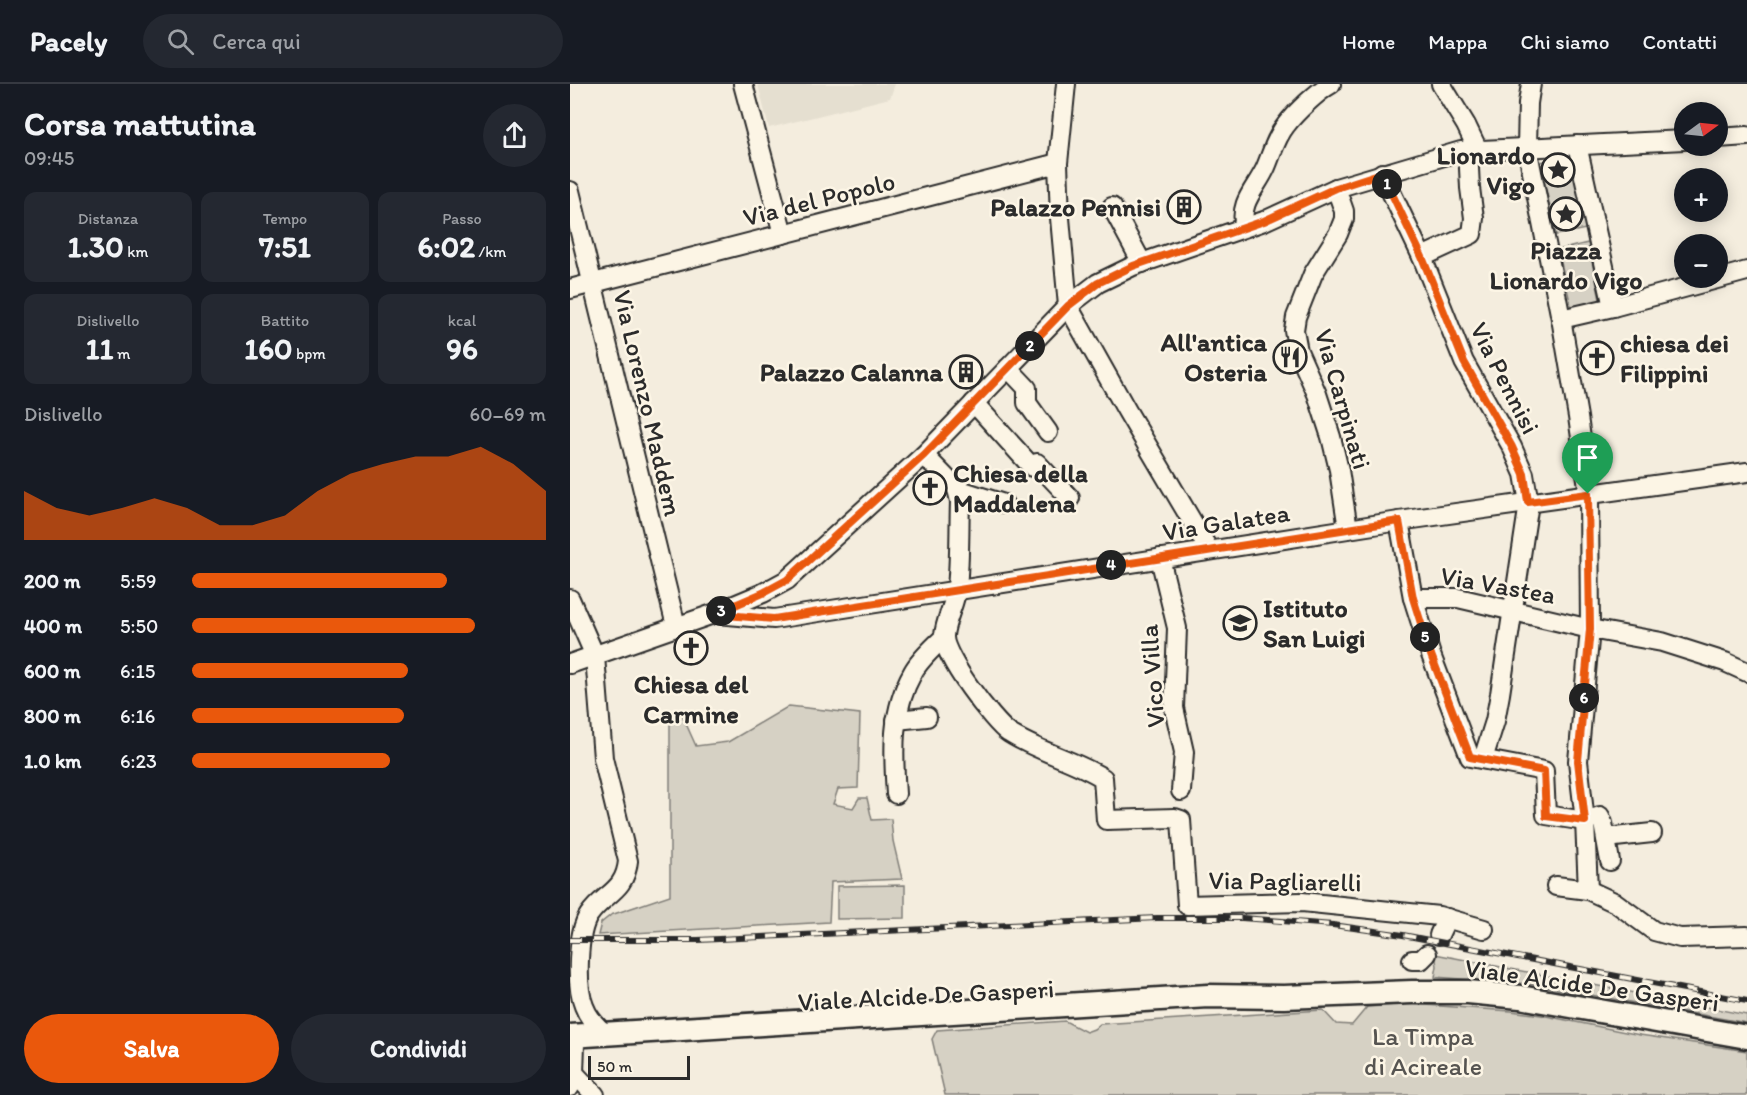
<!DOCTYPE html>
<html lang="it">
<head>
<meta charset="utf-8">
<style>
  :root { --surface:#171b24; --page:#242831; --text:#f1f3f6; --muted:#9ea1a6; --line:#363941; --accent:#ea580c }
  body { margin:0; font-family:Itim,sans-serif; background:var(--page); color:var(--text); height:100vh; display:flex; flex-direction:column; font-size:22px; white-space:nowrap }
  * { box-sizing:border-box; margin:0 }
  p { font-size:20px; color:var(--muted) }
  .icon { flex:none; width:33px; height:33px; fill:none; stroke:currentColor; stroke-width:2; stroke-linecap:round; stroke-linejoin:round }
  .map { position:relative; flex:1; overflow:hidden }
  .panel { display:flex; flex-direction:column; background:var(--surface); width:570px }
  .panel>* { flex:none }
  .needle { width:39px; rotate:75deg }
  .fabs { position:absolute; left:1104px; top:18px; display:grid; gap:12px }
  .fabs a { display:grid; place-items:center; width:54px; height:54px; border-radius:50%; background:var(--surface); box-shadow:0 3px 15px #0003; font-size:30px }
  .scale { position:absolute; left:18px; bottom:15px; width:102px; box-sizing:border-box; padding-left:6px; border:3px solid #2b2b2b; border-top:0; font-size:16px; line-height:21px; white-space:nowrap; color:#2b2b2b; -webkit-text-stroke:4px #fcf5e5; paint-order:stroke }
  .pin { position:absolute; display:grid; place-items:center; width:51px; height:51px; color:#fff; margin:-62px -26px; border-radius:50% 50% 50% 0; rotate:-45deg; box-shadow:0 0 6px #0007 }
  .pin .icon { rotate:45deg }
  .km { position:absolute; width:30px; height:30px; margin:-15px; border-radius:50%; background:#222; color:#fff; font-size:16px; line-height:30px; text-align:center }
  .round { display:grid; place-items:center; flex:none; width:63px; height:63px; border-radius:32px; background:var(--page) }
  .headline { display:flex; align-items:center; justify-content:space-between; height:102px; padding:0 24px }
  h1 { font-size:33px; font-weight:700; line-height:45px }
  .figures { display:grid; grid-template-columns:repeat(3,1fr); gap:9px; height:102px; padding:6px 24px }
  .figures div { display:grid; align-content:center; border-radius:12px; background:var(--page); text-align:center }
  .figures b { font-size:30px; font-weight:700 }
  .figures small { font-size:16px; font-weight:400 }
  .figures p { font-size:16px }
  .chart { height:168px; padding:12px 24px }
  .chart p { display:flex; justify-content:space-between }
  .chart svg { width:100%; height:108px; margin-top:6px; fill:var(--accent); opacity:.7 }
  .button { display:flex; gap:12px; margin-top:auto; padding:12px 24px }
  .button a { flex:1; height:69px; border-radius:36px; background:var(--accent); color:#fff; font-size:24px; font-weight:700; line-height:69px; text-align:center }
  .button a+a { background:var(--page); color:var(--text) }
  ul { padding:0 24px; list-style:none; font-size:20px }
  li { display:grid; grid-template-columns:96px 72px 1fr; align-items:center; height:45px }
  li i { height:15px; border-radius:8px; background:var(--accent) }
  header { display:flex; align-items:center; gap:36px; box-sizing:border-box; height:84px; padding:0 30px; background:var(--surface); border-bottom:2px solid var(--line) }
  header strong { font-size:28px }
  nav { display:flex; gap:33px; margin-inline-start:auto; font-size:21px }
  .search { width:420px; height:54px; background:var(--page); display:flex; align-items:center; gap:15px; box-sizing:border-box; padding:0 21px; border-radius:33px; color:var(--muted); font-size:22px }
  main { display:flex; flex:1; min-height:0 }
  .map>svg:first-child { display:block }
  .built { fill:#e5dfd0 }
  .green { fill:#d6d1c4; stroke:#807e78; stroke-width:1.5 }
  .lines { fill:none; stroke-linecap:round; stroke-linejoin:round }
  .minor-casing { stroke:#2b2b2b; stroke-width:22 }
  .major-casing { stroke:#2b2b2b; stroke-width:27 }
  .minor { stroke:#fcf5e5; stroke-width:18 }
  .major { stroke:#fcf5e5; stroke-width:22 }
  .rail-casing { stroke:#2b2b2b; stroke-width:6 }
  .rail { stroke:#fcf5e5; stroke-width:4; stroke-dasharray:11; stroke-linecap:butt }
  .route-casing { stroke:#fff; stroke-width:12 }
  .route { stroke:#ea580c; stroke-width:8 }
  .labels { text-anchor:middle; stroke-width:5; stroke-linejoin:round; paint-order:stroke }
  .poi-label { font-size:26px; font-weight:bold; fill:#2b2b2b; stroke:#fcf5e5; text-anchor:end }
  .street-label { font-size:26px; fill:#2b2b2b; stroke:#fcf5e5 }
  .park-label { font-size:26px; fill:#565451; stroke:#fcf5e5 }
</style>
</head>
<body>
<header>
<strong>Pacely</strong>
<div class="search"><svg class="icon" aria-label="search" viewBox="0 0 24 24"><circle cx="10" cy="10" r="6"/><path d="M15 15l6 6"/></svg>Cerca qui</div>
<nav><a>Home</a><a>Mappa</a><a>Chi siamo</a><a>Contatti</a></nav>
</header>
<main>
<section class="panel">
<div class="headline"><div><h1>Corsa mattutina</h1><p>09:45</p></div><a class="round"><svg class="icon" aria-label="share" viewBox="0 0 24 24"><path d="M12 15V3M7 8l5-5 5 5M5 13v7h14v-7"/></svg></a></div>
<div class="figures">
<div><p>Distanza</p><b>1.30<small> km</small></b></div>
<div><p>Tempo</p><b>7:51</b></div>
<div><p>Passo</p><b>6:02<small> /km</small></b></div>
</div>
<div class="figures">
<div><p>Dislivello</p><b>11<small> m</small></b></div>
<div><p>Battito</p><b>160<small> bpm</small></b></div>
<div><p>kcal</p><b>96</b></div>
</div>
<div class="chart"><p><span>Dislivello</span>60–69 m</p>
<svg viewBox="0 0 160 44" preserveAspectRatio="none"><path d="M0 44V24L10 31L20 34L30 31L40 27L50 31L60 38L70 38L80 34L90 24L100 17L110 13L120 10L130 10L140 6L150 13L160 24V44z"/></svg>
</div>
<ul>
<li><b>200 m</b>5:59<i style="width:72%"></i></li>
<li><b>400 m</b>5:50<i style="width:80%"></i></li>
<li><b>600 m</b>6:15<i style="width:61%"></i></li>
<li><b>800 m</b>6:16<i style="width:60%"></i></li>
<li><b>1.0 km</b>6:23<i style="width:56%"></i></li>
</ul>
<div class="button"><a>Salva</a><a>Condividi</a></div>
</section>
<div class="map">
<svg width="1177" height="1011" viewBox="0 0 1177 1011">
  <rect width="100%" height="100%" fill="#f4edde"/>
  <filter id="ink" filterUnits="userSpaceOnUse"><feTurbulence type="fractalNoise" baseFrequency=".0167" numOctaves="2"/><feDisplacementMap in="SourceGraphic" scale="12" xChannelSelector="R" yChannelSelector="G"/><feConvolveMatrix kernelMatrix="1 2 1 2 8 2 1 2 1" color-interpolation-filters="sRGB"/></filter>
  <g filter="url(#ink)">
    <polygon class="built" points="188,0 325,0 320,14 199,44"/>
    <g class="green">
      <polygon points="1000,71 1016,145 986,151 970,78"/>
      <polygon points="1018,159 1031,220 1002,226 988,166"/>
      <polygon points="219,622 290,630 288,704 268,705 263,720 283,724 289,714 297,714 302,736 321,735 323,757 332,795 261,798 259,838 28,851 31,839 41,831 100,811 100,633 112,631 126,662 158,658"/>
      <polygon points="335,801 335,834 267,835 267,802"/>
      <polygon points="865,870 1177,931 1177,939 959,900 865,893 867,882"/>
      <polygon points="841,920 941,927 971,931 1070,951 1177,967 1177,1011 375,1011 362,955 367,946 495,937 516,948 524,945 530,940 753,926 766,940 782,941 797,923"/>
    </g>
    <g class="lines">
      <defs>
        <g id="minor">
          <polyline points="173,0 213,150"/>
          <polyline points="496,0 488,79 490,134 498,222 557,327 639,466"/>
          <polyline points="871,0 896,41 907,64"/>
          <polyline points="961,0 958,19 957,63 992,240 1008,333 1019,410 1020,545 1008,677 1015,737 1018,806"/>
          <polyline points="1148,54 1177,52"/>
          <polyline points="812,89 852,173 894,278 942,363 954,390 959,419 930,610 925,637 913,675"/>
          <polyline points="766,104 774,127 774,135 768,150 743,190 726,233 724,246 728,267 747,310 761,353 769,386 778,445"/>
          <polyline points="0,107 106,542"/>
          <polyline points="542,123 572,179"/>
          <path d="M675,143C668,118 687,104 696,83C702,69 706,53 716,41C725,29 748,7 761,0"/>
          <polyline points="852,173 902,150 904,134 900,104 898,65"/>
          <polyline points="0,205 488,79"/>
          <polyline points="1043,223 1177,187"/>
          <polyline points="991,235 1043,223 1007,61"/>
          <polyline points="438,284 457,304 457,319 478,348"/>
          <polyline points="404,319 462,383 467,379 500,414"/>
          <path d="M354,371L387,405L390,417C389,445 390,475 387,503C385,520 375,536 374,552C373,572 423,638 439,649C469,668 504,676 533,694L536,736L605,734L611,736L617,821L732,818L869,832L914,845"/>
          <polyline points="387,405 434,420"/>
          <polyline points="829,437 843,514 861,571 900,673 974,687 976,731 1015,737 1030,732 1033,739 1040,777"/>
          <polyline points="590,474 607,544 604,624 614,668 611,707"/>
          <polyline points="843,514 888,514 1020,545 1092,558 1155,578 1177,588"/>
          <path d="M0,515L25,572L33,674L58,777C55,808 34,809 19,831C7,848 6,903 14,922C18,933 25,941 33,948"/>
          <polyline points="146,530 204,535 829,437 1177,388"/>
          <polyline points="0,580 143,530 193,509 217,496 354,371 498,222 528,199 563,182 694,137 766,104 891,67 1114,56"/>
          <polyline points="326,636 357,633"/>
          <path d="M326,710C323,667 321,627 343,588C350,575 364,563 374,553"/>
          <polyline points="1036,754 1082,749"/>
          <polyline points="986,802 1018,806 1046,819 1084,847 1110,854 1177,852"/>
          <polyline points="869,851 877,834"/>
          <polyline points="842,876 851,876 857,870"/>
          <polyline points="4,989 25,1011"/>
          <polyline points="0,1003 4,989 5,960"/>
        </g>
        <polyline id="major" points="0,952 638,912 714,913 842,908 898,908 950,913 1177,953"/>
      </defs>
      <use href="#minor" class="minor-casing"/>
      <use href="#major" class="major-casing"/>
      <use href="#minor" class="minor"/>
      <use href="#major" class="major"/>
      <defs>
        <polyline id="rail" points="0,856 128,856 587,834 672,834 763,841 833,851 1177,917"/>
      </defs>
      <use href="#rail" class="rail-casing"/>
      <use href="#rail" class="rail"/>
    </g>
  </g>
  <g class="lines" filter="url(#ink)">
    <defs>
      <polygon id="route" points="812,89 852,173 894,278 942,363 954,390 958,418 1018,410 1020,545 1008,677 1015,737 976,732 974,687 900,673 861,571 843,514 829,437 204,535 144,530 193,509 217,496 354,371 498,222 528,199 563,182 694,137 766,104"/>
    </defs>
    <use href="#route" class="route-casing"/>
    <use href="#route" class="route"/>
  </g>
  <defs>
    <symbol id="sight-ring" viewBox="-11 -11 22 22"><circle r="9.5" fill="#fcf5e5" stroke="#2b2b2b" stroke-width="1.5"/><path d="M0-6L1.8-2.2L6-1.7L2.9 1.2L3.7 5.4L0 3.3L-3.7 5.4L-2.9 1.2L-6-1.7L-1.8-2.2Z" fill="#2b2b2b"/></symbol>
    <symbol id="building-ring" viewBox="-11 -11 22 22"><circle r="9.5" fill="#fcf5e5" stroke="#2b2b2b" stroke-width="1.5"/><path d="M-4-6H4V6H1V3H-1V6H-4ZM-2.5-4.3h1.7v1.8h-1.7ZM.8-4.3h1.7v1.8H.8ZM-2.5-1h1.7V.8h-1.7ZM.8-1h1.7V.8H.8Z" fill="#2b2b2b"/></symbol>
    <symbol id="restaurant-ring" viewBox="-11 -11 22 22"><circle r="9.5" fill="#fcf5e5" stroke="#2b2b2b" stroke-width="1.5"/><path d="M-5-6h1v4h1v-4h1v4h1v-4h1v5L-1.5 .5V6h-2V.5L-5-1ZM5-6V6H3V1.5H1.5Q1.5-4 5-6Z" fill="#2b2b2b"/></symbol>
    <symbol id="church-ring" viewBox="-11 -11 22 22"><circle r="9.5" fill="#fcf5e5" stroke="#2b2b2b" stroke-width="1.5"/><path d="M-1.2-6h2.4v3.5h3.3v2.4h-3.3V6h-2.4V-.1h-3.3v-2.4h3.3Z" fill="#2b2b2b"/></symbol>
    <symbol id="school-ring" viewBox="-11 -11 22 22"><circle r="9.5" fill="#fcf5e5" stroke="#2b2b2b" stroke-width="1.5"/><path d="M0-5L7-2L0 1L-7-2ZM-4 1L0 2.5L4 1V4Q0 6-4 4Z" fill="#2b2b2b"/></symbol>
  </defs>
  <g fill-rule="evenodd">
    <use href="#sight-ring" x="969" y="67" width="38" height="38"/>
    <use href="#building-ring" x="595" y="104" width="38" height="38"/>
    <use href="#sight-ring" x="977" y="111" width="38" height="38"/>
    <use href="#restaurant-ring" x="701" y="254" width="38" height="38"/>
    <use href="#church-ring" x="1008" y="255" width="38" height="38"/>
    <use href="#building-ring" x="377" y="269" width="38" height="38"/>
    <use href="#church-ring" x="341" y="385" width="38" height="38"/>
    <use href="#school-ring" x="651" y="520" width="38" height="38"/>
    <use href="#church-ring" x="102" y="545" width="38" height="38"/>
  </g>
  <g class="labels">
    <g class="poi-label">
      <text x="965" y="80">Lionardo<tspan x="965" dy="30">Vigo</tspan></text>
      <text x="591" y="132">Palazzo Pennisi</text>
      <text x="996" y="175" text-anchor="middle">Piazza<tspan x="996" dy="30">Lionardo Vigo</tspan></text>
      <text x="697" y="267">All'antica<tspan x="697" dy="30">Osteria</tspan></text>
      <text x="1050" y="268" text-anchor="start">chiesa dei<tspan x="1050" dy="30">Filippini</tspan></text>
      <text x="373" y="297">Palazzo Calanna</text>
      <text x="383" y="398" text-anchor="start">Chiesa della<tspan x="383" dy="30">Maddalena</tspan></text>
      <text x="693" y="533" text-anchor="start">Istituto<tspan x="693" dy="30">San Luigi</tspan></text>
      <text x="121" y="609" text-anchor="middle">Chiesa del<tspan x="121" dy="30">Carmine</tspan></text>
    </g>
    <g class="street-label">
      <text transform="translate(249 115) rotate(-14)" y="9">Via del Popolo</text>
      <text transform="translate(935 294) rotate(63)" y="9">Via Pennisi</text>
      <text transform="translate(773 315) rotate(74)" y="9">Via Carpinati</text>
      <text transform="translate(78 319) rotate(77)" y="9">Via Lorenzo Maddem</text>
      <text transform="translate(656 438) rotate(-9)" y="9">Via Galatea</text>
      <text transform="translate(928 501) rotate(10)" y="9">Via Vastea</text>
      <text transform="translate(582 592) rotate(-94)" y="9">Vico Villa</text>
      <text transform="translate(715 797) rotate(1)" y="9">Via Pagliarelli</text>
      <text transform="translate(1022 901) rotate(8)" y="9">Viale Alcide De Gasperi</text>
      <text transform="translate(356 911) rotate(-3)" y="9">Viale Alcide De Gasperi</text>
    </g>
    <g class="park-label">
      <text x="853" y="961">La Timpa<tspan x="853" dy="30">di Acireale</tspan></text>
    </g>
  </g>
</svg>
<div class="fabs">
<a><svg class="needle" viewBox="-14 -14 28 28"><path d="M0-13l5 13h-10z" fill="#e53935"/><path d="M0 13l5-13h-10z" fill="#9ea1a6"/></svg></a>
<a>+</a>
<a>−</a>
</div>
<div class="scale">50 m</div>
<div class="pin" style="left:1018px;top:410px;background:#1e9e55"><svg class="icon" aria-label="arrive" viewBox="0 0 24 24"><path d="M6 21V4h12l-3 4 3 4H6"/></svg></div>
<b class="km" style="left:817px;top:100px">1</b>
<b class="km" style="left:460px;top:262px">2</b>
<b class="km" style="left:151px;top:527px">3</b>
<b class="km" style="left:541px;top:481px">4</b>
<b class="km" style="left:855px;top:553px">5</b>
<b class="km" style="left:1014px;top:614px">6</b>
</div>
</main>
</body>
</html>
